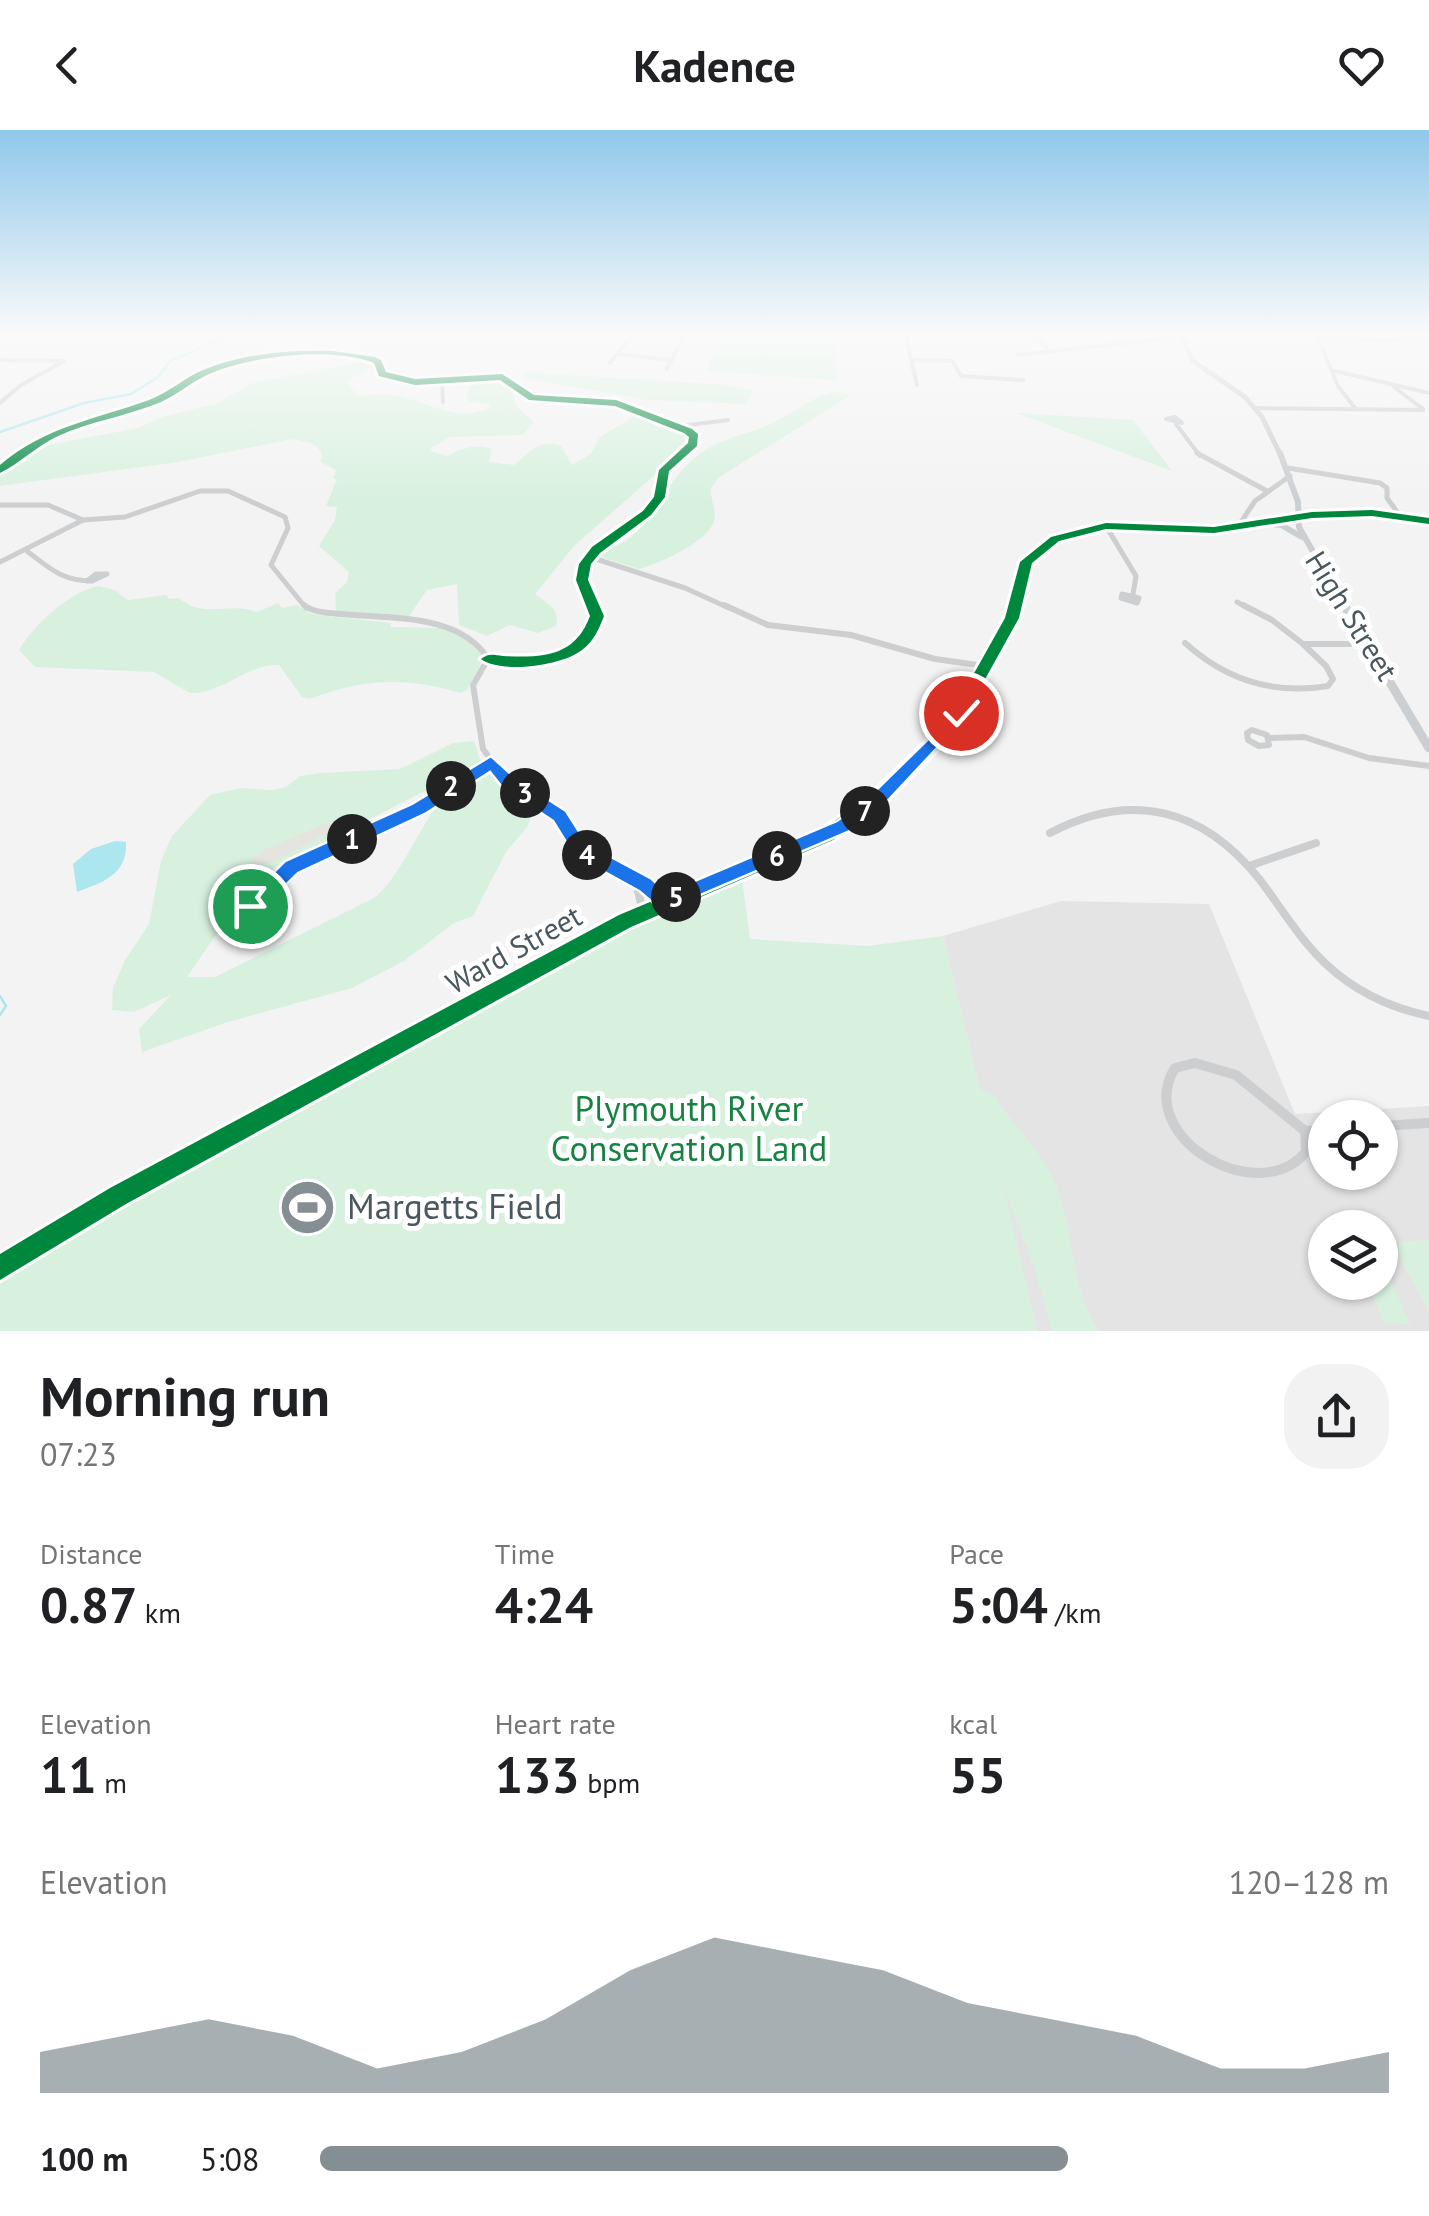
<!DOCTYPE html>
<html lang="en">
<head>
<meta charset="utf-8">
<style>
  :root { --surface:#fff; --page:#f2f2f2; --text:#202124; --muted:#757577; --accent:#848e93 }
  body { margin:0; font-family:"PT Sans",sans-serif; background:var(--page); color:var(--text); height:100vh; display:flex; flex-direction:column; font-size:38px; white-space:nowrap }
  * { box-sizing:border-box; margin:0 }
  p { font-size:32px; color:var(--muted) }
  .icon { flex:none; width:55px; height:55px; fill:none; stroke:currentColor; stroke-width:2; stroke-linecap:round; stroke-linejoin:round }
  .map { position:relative; height:1201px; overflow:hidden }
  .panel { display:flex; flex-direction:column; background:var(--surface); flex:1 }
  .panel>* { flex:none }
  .controls { position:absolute; left:1308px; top:970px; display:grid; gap:20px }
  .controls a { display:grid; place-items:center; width:90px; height:90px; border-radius:50%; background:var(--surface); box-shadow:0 2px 8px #0004; font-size:50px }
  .pin { position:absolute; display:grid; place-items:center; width:85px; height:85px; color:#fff; margin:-42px; border:5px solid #fff; border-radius:50%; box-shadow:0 2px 10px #0007 }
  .km { position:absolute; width:50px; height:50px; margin:-25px; border-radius:50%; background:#222; color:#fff; font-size:28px; line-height:50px; text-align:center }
  .round { display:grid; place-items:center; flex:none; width:105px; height:105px; border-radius:40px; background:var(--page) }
  .summary { display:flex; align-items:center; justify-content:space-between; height:170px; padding:0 40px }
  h1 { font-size:55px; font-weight:700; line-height:75px }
  .stats { display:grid; grid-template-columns:repeat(3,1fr); gap:15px; height:170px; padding:10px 40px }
  .stats div { display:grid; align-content:center }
  .stats b { font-size:50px; font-weight:700 }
  .stats small { font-size:28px; font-weight:400 }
  .stats p { font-size:28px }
  .chart { height:280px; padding:20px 40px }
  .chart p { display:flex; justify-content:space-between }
  .chart svg { width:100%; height:180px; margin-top:10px; fill:var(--accent); opacity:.7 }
  ul { padding:0 40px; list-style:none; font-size:32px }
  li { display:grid; grid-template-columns:160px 120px 1fr; align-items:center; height:75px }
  li i { height:25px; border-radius:12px; background:var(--accent) }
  header { display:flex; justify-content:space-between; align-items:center; height:130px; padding:0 40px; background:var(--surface); font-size:45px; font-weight:700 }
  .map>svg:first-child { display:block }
  .education { fill:#e5e4e5; fill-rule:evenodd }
  .green { fill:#d8f1df }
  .sand { fill:#e6e4df }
  .water { fill:#ace7ef }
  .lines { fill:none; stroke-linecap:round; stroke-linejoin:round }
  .stream { stroke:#ace7ef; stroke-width:2.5 }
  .minor-far4 { stroke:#ccced0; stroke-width:4 }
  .minor-far3 { stroke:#ccced0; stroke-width:5 }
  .minor-far2 { stroke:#ccced0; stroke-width:6 }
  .minor-far1 { stroke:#ccced0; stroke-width:8 }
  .minor { stroke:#ccced0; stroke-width:10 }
  .tertiary-far3 { stroke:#ccced0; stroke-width:6 }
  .tertiary-far2 { stroke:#ccced0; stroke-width:8 }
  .tertiary-far1 { stroke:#ccced0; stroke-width:9 }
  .tertiary { stroke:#ccced0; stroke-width:11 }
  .secondary-far2 { stroke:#cccfd2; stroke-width:5 }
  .secondary-far1 { stroke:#cccfd2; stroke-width:6 }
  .secondary { stroke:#cccfd2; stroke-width:9 }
  .cycleway-casing { stroke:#fff; stroke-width:6 }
  .cycleway { fill:#00873e; fill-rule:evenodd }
  .route { fill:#1a73e8; stroke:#fff; stroke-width:2.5 }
  .labels { text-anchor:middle; stroke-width:10; stroke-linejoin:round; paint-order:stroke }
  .street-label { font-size:30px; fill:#49575f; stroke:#fff }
  .near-park-label { font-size:35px; fill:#178343; stroke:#fff }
  .near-poi-label { font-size:35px; fill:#49575f; stroke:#fff; text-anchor:start }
</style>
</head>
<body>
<header><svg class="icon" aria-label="back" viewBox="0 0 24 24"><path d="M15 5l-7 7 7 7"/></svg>Kadence<svg class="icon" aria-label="heart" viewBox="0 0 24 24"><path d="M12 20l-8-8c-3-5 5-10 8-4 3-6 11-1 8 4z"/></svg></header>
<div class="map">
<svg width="1429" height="1201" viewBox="0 0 1429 1201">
  <rect width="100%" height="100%" fill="#f3f3f3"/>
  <path class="education" d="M1061,771L1209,774L1295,984L1429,976V1201H1037L943,806ZM1325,988H1380V1042H1325ZM1325,1098H1380V1152H1325Z"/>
  <g class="green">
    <polygon points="717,203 836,203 836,250 707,241"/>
    <path d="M370,230L372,237L347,251L357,266C370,265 385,263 398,266C432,273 455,293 490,278L488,274L468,271L466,264L472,253C493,249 517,249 515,275L534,292L523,305L450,307L430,318L433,322L448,326C462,317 477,314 492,319L489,332L514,335C531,322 537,309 561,316L572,335L591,324L600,307L639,284L690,307L691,313L574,416L535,464C546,473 561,478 556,496L538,503L510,495L487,506L459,495L457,454L427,460L407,489L336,481L335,463L347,452L349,442L319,416L335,390L337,377L326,376L337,349H333L336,340L321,332L322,322L312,313L292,309L178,332L0,356V343L32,318L138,298L162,287L215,274L253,253Z"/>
    <polygon points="526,242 727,255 753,260 745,274 648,270 520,247"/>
    <path d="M832,262L851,265L718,348L711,358C710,370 717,379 714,391C707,413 660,433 639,439L601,427L604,420C649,410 658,363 688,334C718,304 750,307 784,287C800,278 814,267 832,262Z"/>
    <polygon points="1016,283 1133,290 1172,341"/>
    <path d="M99,456L115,460L128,470L166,465L169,469L179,468C204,490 230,471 257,482L278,473L282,478L297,475L311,484L391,493L390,497L439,498L465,507L484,528L467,560L460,563C407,546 361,549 309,569L302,567L279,535C248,533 223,564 190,563L154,542L35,537L19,520C33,495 72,460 99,456Z"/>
    <path d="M474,611L481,632L271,740L238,773L187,847H215L374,768C414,737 433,640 493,641L534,677L528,696L506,722L473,786L454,793L404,831L352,858L228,892L142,922L139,899L171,865L134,882L112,880L113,858L125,830L149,794L161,731L172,706L210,665L241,658L273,660L286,657L300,646L320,643L400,639L453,613Z"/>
    <path d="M742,749L750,809L867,816L943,806L980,960L994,965C1011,994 1038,1017 1052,1047C1076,1097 1068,1154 1099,1201H1052L1035,1139L1004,1058L1037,1201H0V1154L54,1117L662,781Z"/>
    <polygon points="1429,1110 1429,1181 1397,1124 1399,1112"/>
    <polygon points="1380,1125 1410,1194 1384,1193 1367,1153 1380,1152"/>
  </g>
  <polygon class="sand" points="328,692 344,695 274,731 252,738 251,730 266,719"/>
  <path class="water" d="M115,711L126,712C128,745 101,753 77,762L73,734L91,719Z"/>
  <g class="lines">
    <g class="stream">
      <polyline points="0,302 84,273 131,264 158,247 170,231 237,203"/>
      <polyline points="0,866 6,876 0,885"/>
    </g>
    <g class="minor-far4">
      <polyline points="113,203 137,205"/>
      <polyline points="905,203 917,255"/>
      <polyline points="1030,203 1049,220"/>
      <polyline points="1271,203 1387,211 1429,206"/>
      <polyline points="1317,206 1338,256 1355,278"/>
      <polyline points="581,209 584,203"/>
      <polyline points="618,224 671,230"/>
      <polyline points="1017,225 1181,207"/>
      <polyline points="0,230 64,231 21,255 0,273"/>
      <polyline points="911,230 952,231 961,246 1023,250"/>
      <polyline points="610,233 634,203"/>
      <polyline points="667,239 685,203"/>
      <polyline points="1331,240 1429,263"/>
      <polyline points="442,251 443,272"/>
      <polyline points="1394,257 1423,279"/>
      <polyline points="1256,278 1423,280"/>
      <polygon points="1175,287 1182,293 1166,289"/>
      <polyline points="1176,294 1200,326"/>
      <polyline points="682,296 728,290"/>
      <path d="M17,326C59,297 105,289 152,272C171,265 187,250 206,242C257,220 318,219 372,229L378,232L382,244L415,252L502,247L532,268L616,273L688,301L694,306L693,314L680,326"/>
    </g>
    <g class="minor-far3">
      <polyline points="1197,323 1267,361"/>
      <polyline points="1288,338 1380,353 1387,358 1387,368 1400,386"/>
      <polyline points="0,340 20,323"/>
      <polyline points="0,375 48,375 83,390"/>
      <polyline points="1106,396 1136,446 1133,464"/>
      <polyline points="1237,398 1255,371 1290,346"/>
      <path d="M28,422C51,439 62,451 92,451L107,444H96L87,451"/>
      <polyline points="590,427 685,458 729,478"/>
      <polyline points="0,432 83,390 125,387 200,361 228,361 285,387 288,398 271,435 306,478"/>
      <polygon points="1122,464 1139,468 1137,473 1121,468"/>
      <polyline points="1237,472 1248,478"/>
      <path d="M594,478C566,412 610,420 647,383C661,369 656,353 665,339C668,334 678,328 683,323"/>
    </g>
    <g class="minor-far2">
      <path d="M304,475C314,483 329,483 342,484C389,489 460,483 488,529"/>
      <polyline points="724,475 768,495 851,505 935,529 985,536"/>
      <polyline points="1243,475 1272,490 1303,514"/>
      <path d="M1185,513C1226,550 1274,565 1328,556L1333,549L1326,536L1303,514H1369"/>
      <path d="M488,529C533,533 579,534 597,486L593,475"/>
      <polyline points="488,529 473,555 483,619 508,652 532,668"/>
      <polygon points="1252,600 1267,605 1269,615 1259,616 1248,610 1247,603"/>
      <polyline points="1269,608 1304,607 1369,628 1429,636"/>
      <polyline points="436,668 491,633"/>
    </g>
    <g class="minor-far1">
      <polyline points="528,665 559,686 580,720 645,755 663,773"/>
      <path d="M1050,703C1131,660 1203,678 1260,750C1282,779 1300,810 1327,835C1356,862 1391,878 1429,886"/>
      <polyline points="1249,736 1316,713"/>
      <polyline points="636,753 643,781"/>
      <path d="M243,787C297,721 372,710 440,665"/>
    </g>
    <g class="minor">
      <path d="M1195,933L1236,945L1305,1001L1306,1022C1257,1080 1133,1006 1175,938Z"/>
      <polyline points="1380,996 1429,993"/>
      <polyline points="1305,1001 1325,1000"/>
    </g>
    <polyline class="tertiary-far3" points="1015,478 1026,432 1055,409 1106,396 1214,400 1312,385 1372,383 1429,391"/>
    <polyline class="tertiary-far2" points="879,668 953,594 1012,488 1015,475"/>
    <polyline class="tertiary-far1" points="414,905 625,791 827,705 882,665"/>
    <polyline class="tertiary" points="0,1138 118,1066 419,903"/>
    <polyline class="secondary-far2" points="1179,203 1193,231 1245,267 1262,287 1281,326"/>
    <g class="secondary-far1">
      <polyline points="1280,323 1298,372 1299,397 1345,478"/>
      <polyline points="1263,393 1281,395 1302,407"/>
    </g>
    <polyline class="secondary" points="1344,475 1429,618"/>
    <defs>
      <g id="cycleway">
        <path d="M333,221L375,227L381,230L386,242L415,249L502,244L534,265L616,270L692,299L698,304L697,316L669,341L665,367L651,385L600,423L591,434L588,450L604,486C599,499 594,511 582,520C562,536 501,544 481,529C489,523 493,525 503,526C542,528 575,527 590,486L576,450L579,434L592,417L643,381L654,367L659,340L688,313L689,307L684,303L615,276L529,270L500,250L415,255L379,246L374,233C330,216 250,226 207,245C191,252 177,265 161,272C128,286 91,291 58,306C37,316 20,333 0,343V335C46,296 94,290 149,270C168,263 184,248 203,240C244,223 289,220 333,221Z"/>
        <polygon points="1372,380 1429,388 1429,394 1372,386 1312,388 1214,403 1106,399 1059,411 1032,433 1019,488 958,598 880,678 833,710 631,797 126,1074 0,1150 0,1124 110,1058 619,785 821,700 868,668 948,590 1005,488 1020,432 1051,407 1106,393 1214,397 1312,382"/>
      </g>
    </defs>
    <use href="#cycleway" class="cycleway-casing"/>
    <use href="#cycleway" class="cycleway"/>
  </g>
  <linearGradient id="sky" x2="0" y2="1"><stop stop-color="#90c8eb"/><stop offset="0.55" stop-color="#fafafa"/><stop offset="1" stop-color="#fafafa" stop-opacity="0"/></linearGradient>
  <rect width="1429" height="371" fill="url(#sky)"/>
  <polygon class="route" points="961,577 969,583 966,587 880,679 850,701 663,781 639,761 574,725 553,691 502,657 490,642 425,684 298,743 257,783 243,783 240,776 285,731 412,674 491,626 515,648 566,681 587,714 652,749 666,763 837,691 868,668"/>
  <defs>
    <symbol id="stadium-disc" viewBox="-11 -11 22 22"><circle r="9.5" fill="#848e93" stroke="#fff"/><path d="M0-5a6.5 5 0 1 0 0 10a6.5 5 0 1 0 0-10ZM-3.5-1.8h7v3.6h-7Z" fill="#fff"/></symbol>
  </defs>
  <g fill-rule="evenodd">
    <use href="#stadium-disc" x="276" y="1046" width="63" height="63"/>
  </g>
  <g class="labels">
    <g class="street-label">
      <text transform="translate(1351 486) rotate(58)" y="10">High Street</text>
      <text transform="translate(514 820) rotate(-29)" y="10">Ward Street</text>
    </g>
    <g class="near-park-label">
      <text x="689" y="991">Plymouth River<tspan x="689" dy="40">Conservation Land</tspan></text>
    </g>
    <g class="near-poi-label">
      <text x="347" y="1089">Margetts Field</text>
    </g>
  </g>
</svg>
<div class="controls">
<a><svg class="icon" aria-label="locate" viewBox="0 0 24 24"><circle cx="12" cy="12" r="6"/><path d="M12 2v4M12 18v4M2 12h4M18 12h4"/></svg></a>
<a><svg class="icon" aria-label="layers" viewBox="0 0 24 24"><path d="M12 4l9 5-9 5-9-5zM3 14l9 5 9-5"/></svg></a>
</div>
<div class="pin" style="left:250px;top:776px;background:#1e9e55"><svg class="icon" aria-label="arrive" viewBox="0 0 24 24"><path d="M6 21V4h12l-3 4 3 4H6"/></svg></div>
<div class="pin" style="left:961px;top:583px;background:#d93025"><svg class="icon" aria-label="check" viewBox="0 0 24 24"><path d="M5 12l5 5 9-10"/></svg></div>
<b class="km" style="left:352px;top:709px">1</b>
<b class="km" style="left:451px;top:656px">2</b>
<b class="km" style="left:525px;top:663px">3</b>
<b class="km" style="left:587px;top:725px">4</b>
<b class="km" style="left:676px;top:767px">5</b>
<b class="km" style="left:777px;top:726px">6</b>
<b class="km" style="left:865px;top:681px">7</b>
</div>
<section class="panel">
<div class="summary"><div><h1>Morning run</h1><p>07:23</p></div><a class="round"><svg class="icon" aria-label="share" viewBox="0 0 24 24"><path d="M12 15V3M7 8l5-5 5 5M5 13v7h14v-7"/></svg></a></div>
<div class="stats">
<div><p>Distance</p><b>0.87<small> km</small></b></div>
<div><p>Time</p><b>4:24</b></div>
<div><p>Pace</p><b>5:04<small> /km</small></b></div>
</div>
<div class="stats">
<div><p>Elevation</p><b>11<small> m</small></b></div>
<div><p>Heart rate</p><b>133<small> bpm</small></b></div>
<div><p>kcal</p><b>55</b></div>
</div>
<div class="chart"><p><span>Elevation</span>120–128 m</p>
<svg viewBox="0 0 160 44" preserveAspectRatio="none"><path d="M0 44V34L10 30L20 26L30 30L40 38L50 34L60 26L70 14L80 6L90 10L100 14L110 22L120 26L130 30L140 38L150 38L160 34V44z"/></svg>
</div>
<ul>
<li><b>100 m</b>5:08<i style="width:70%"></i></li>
</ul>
</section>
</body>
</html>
